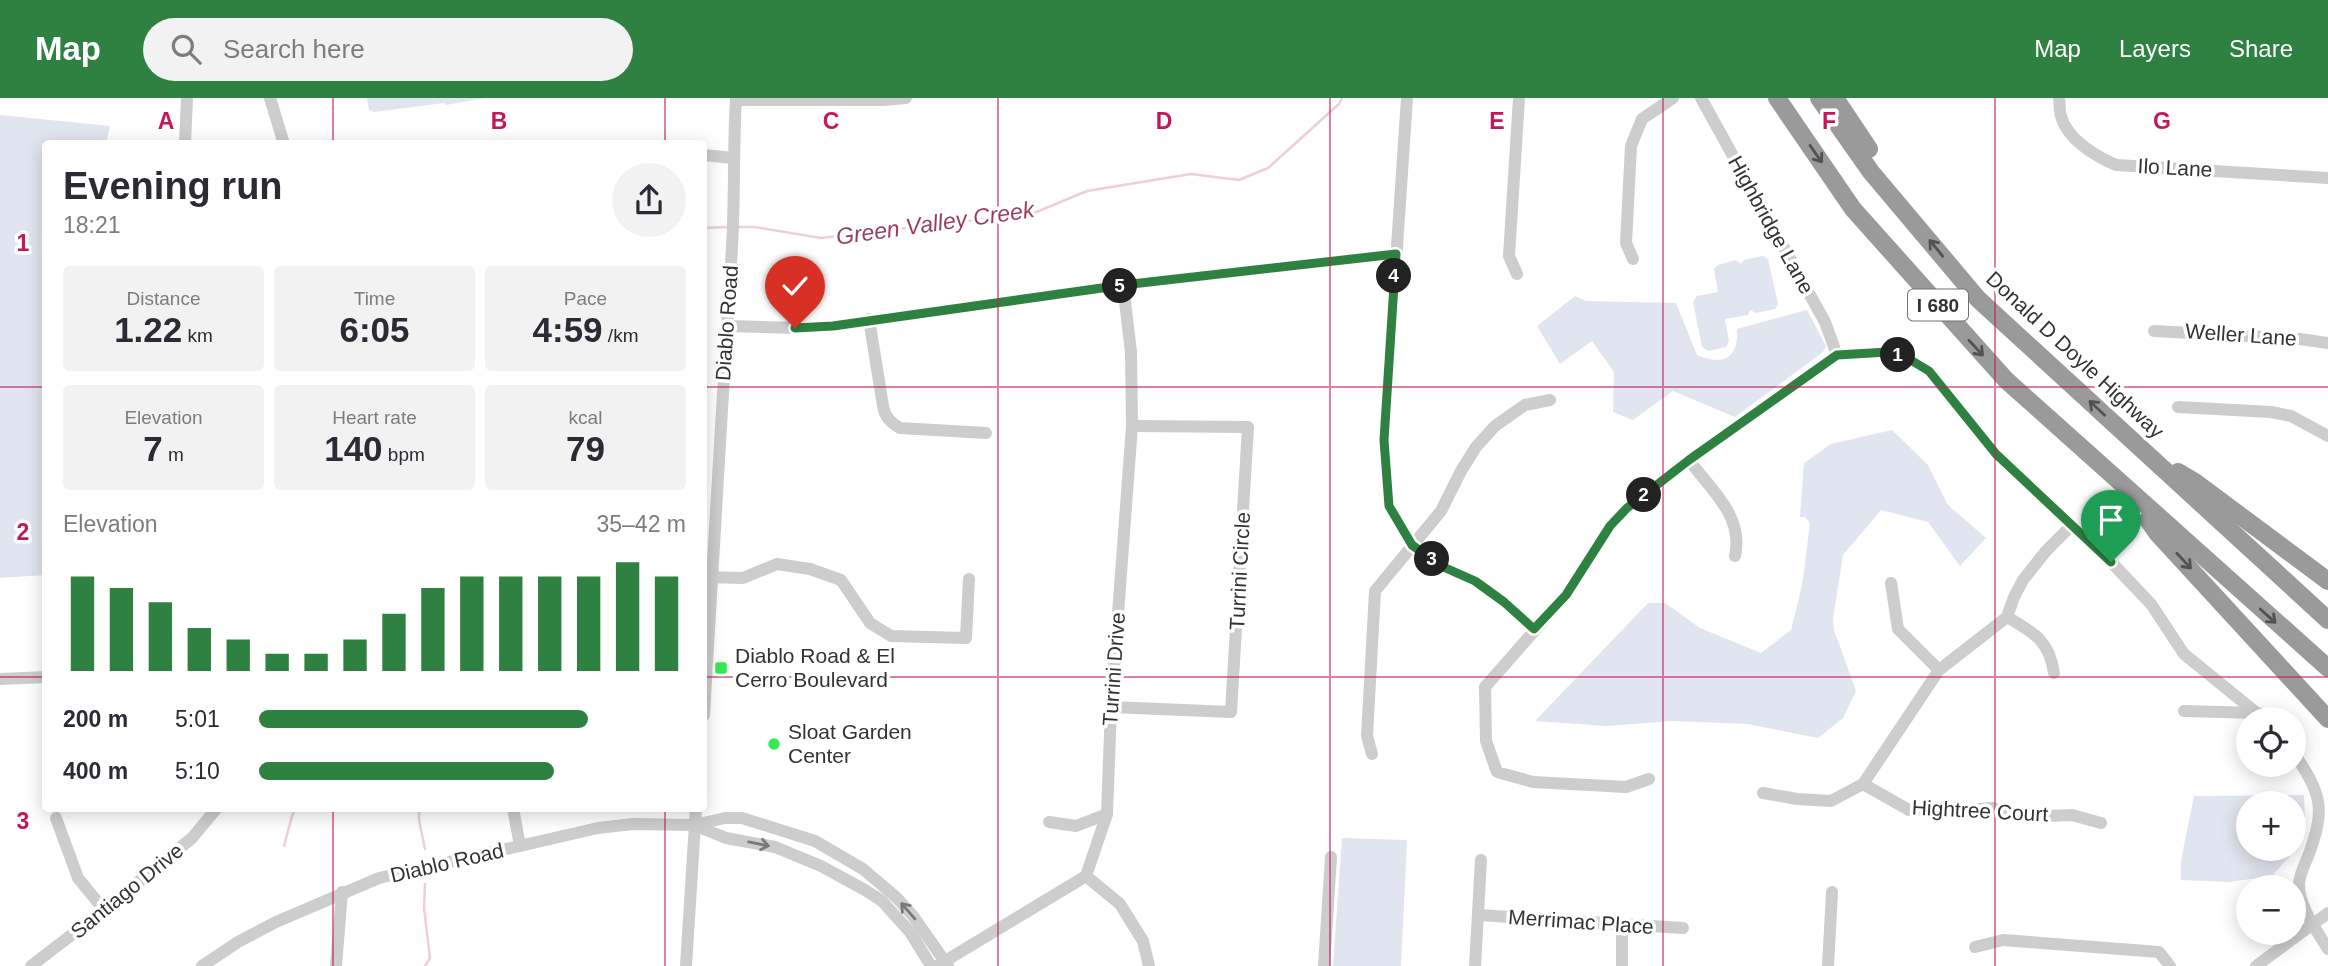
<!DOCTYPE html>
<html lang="en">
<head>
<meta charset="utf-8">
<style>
  :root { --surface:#fff; --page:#f2f2f3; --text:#2b2b33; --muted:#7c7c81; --accent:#2f8142 }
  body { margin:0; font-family:Helvetica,sans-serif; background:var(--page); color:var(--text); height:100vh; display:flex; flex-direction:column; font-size:26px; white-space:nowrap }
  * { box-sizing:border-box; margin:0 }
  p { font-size:23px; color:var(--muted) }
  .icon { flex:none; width:38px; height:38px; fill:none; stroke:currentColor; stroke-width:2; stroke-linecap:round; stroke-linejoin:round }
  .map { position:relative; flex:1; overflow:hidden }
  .panel { position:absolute; left:42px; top:42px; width:665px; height:672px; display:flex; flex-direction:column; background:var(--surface); border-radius:7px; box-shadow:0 4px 18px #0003 }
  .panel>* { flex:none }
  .tools { position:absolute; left:2236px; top:609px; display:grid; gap:14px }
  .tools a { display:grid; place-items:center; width:70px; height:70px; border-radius:50%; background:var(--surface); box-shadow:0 4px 18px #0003; font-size:35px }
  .pin { position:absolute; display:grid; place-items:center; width:60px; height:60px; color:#fff; margin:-72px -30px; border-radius:50% 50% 50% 0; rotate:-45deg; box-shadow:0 0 7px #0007 }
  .pin .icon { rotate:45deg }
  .km { position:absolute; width:35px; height:35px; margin:-18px; border-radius:50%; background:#222; color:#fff; font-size:19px; line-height:35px; text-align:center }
  .round { display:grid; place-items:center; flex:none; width:74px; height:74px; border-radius:37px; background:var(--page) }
  .overview { display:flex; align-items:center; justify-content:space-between; height:119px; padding:0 21px }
  h1 { font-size:38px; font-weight:700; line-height:52px }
  .stats { display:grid; grid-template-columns:repeat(3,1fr); gap:10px; height:119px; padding:7px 21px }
  .stats div { display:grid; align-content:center; border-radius:7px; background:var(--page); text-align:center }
  .stats b { font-size:35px; font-weight:700 }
  .stats small { font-size:19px; font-weight:400 }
  .stats p { font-size:19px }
  .chart { height:196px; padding:14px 21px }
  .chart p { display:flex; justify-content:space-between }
  .chart svg { width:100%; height:126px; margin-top:7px; stroke:var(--accent); stroke-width:6 }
  ul { padding:0 21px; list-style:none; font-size:23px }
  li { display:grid; grid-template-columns:112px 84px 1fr; align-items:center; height:52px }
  li i { height:18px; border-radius:9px; background:var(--accent) }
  header { display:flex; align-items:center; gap:42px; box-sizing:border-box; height:98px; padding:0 35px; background:var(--accent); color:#fff }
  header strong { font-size:33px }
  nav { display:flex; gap:38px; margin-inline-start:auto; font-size:24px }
  .search { width:490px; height:63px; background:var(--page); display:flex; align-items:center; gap:18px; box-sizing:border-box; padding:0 24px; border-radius:38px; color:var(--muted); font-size:26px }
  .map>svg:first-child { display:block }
  .green { fill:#e1e5ef }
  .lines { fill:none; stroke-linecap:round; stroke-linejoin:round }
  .stream { stroke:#efceda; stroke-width:2.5 }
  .minor { stroke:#cdcdcd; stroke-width:12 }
  .highway { stroke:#9a9a9a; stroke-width:18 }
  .oneway { stroke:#525252 }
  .oneway2 { stroke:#787878 }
  .route-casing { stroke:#fff; stroke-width:14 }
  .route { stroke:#2f8142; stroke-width:9 }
  .grid { fill:none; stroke:#c2185b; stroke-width:2; stroke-opacity:0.55 }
  .poi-dot { fill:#34ea55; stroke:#fff; stroke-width:2.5 }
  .labels { text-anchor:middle; stroke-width:7; stroke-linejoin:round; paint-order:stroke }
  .shield { fill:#fff; stroke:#707070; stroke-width:2 }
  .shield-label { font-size:19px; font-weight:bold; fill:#333 }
  .street-label { font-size:21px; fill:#333; stroke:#fff }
  .poi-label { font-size:21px; fill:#333; stroke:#fff; text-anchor:start }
  .water-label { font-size:23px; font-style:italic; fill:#993d5d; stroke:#fff }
  .grid-label { font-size:23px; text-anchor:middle; font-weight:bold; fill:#c2185b; stroke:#fff; stroke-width:7; stroke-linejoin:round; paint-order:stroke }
</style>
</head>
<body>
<header>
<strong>Map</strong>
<div class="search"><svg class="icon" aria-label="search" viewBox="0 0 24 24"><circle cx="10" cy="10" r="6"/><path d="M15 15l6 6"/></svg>Search here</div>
<nav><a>Map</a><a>Layers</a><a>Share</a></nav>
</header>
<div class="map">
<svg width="2328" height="868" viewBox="0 0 2328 868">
  <rect width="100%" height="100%" fill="#fff"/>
  <g class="green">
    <polygon points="367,0 485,0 446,7 444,5 374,14 369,12"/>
    <polygon points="0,17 110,28 106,45 46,46 45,477 0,480"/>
    <polygon points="1763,158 1768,161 1778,206 1775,211 1756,215 1750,212 1748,217 1725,221 1729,244 1726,249 1708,253 1702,249 1693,204 1697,198 1718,194 1714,171 1718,167 1736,162 1741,166 1744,162"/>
    <path d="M1575,198L1586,203L1676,205L1697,257C1723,268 1739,261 1737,231L1807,212L1826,248L1823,254L1735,319L1673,293L1633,322L1613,314L1614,274L1592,243L1560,266L1537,228Z"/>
    <polygon points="1892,332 1928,367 1948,407 1986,440 1960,468 1928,424 1881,412 1843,457 1833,521 1834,532 1856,593 1843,620 1818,640 1748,626 1672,623 1607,628 1535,623 1648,505 1665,505 1700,530 1761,555 1791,532 1802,488 1810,425 1805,419 1800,419 1804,365 1831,346"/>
    <polygon points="2304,697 2305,721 2294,747 2294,705 2249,705 2249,751 2293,751 2289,759 2272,778 2229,784 2181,782 2181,762 2194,698"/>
    <polygon points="1342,740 1407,742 1401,868 1333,868"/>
  </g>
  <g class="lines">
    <g class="stream">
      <polyline points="738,129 755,129 821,140 1034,115 1087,93 1191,76 1239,82 1268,70 1339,6 1342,0"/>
      <polyline points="704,130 728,129"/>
      <polyline points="419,710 419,722 425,751"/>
      <polyline points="284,748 292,718 296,710"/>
      <polyline points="425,868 430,860 424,810 425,786"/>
    </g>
    <g class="minor">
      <polyline points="270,0 284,46"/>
      <polyline points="1407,0 1384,342 1389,408 1412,447 1441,468 1475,483 1504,504 1534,531"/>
      <polyline points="1701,0 1825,224 1837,257"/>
      <path d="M2059,0C2060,5 2059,12 2061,18C2067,41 2095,58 2116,67L2328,80"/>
      <polyline points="736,2 883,2 906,0"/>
      <polyline points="185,46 187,0"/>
      <polyline points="704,57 733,60"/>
      <polyline points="1633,161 1626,145 1631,48 1642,21 1673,0"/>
      <polyline points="1517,176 1509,158 1519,0"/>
      <path d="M869,221L883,308C885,319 890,324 900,330L986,335"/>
      <polyline points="727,228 795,230 833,228 1123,187 1396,156"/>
      <polyline points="2154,233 2300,241 2328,245"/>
      <polyline points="2178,309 2271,314 2291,318 2328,338"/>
      <path d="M1689,362C1711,392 1744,418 1735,458"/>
      <polyline points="704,479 743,480 777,466 810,471 841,482 870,525 891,538 966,540 969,481"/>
      <polyline points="1891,485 1898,531 1939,572"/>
      <path d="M2007,519C2034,535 2049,542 2054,575"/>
      <polyline points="0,581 46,579"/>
      <polyline points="1111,609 1231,614 1248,329 1132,328"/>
      <polyline points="2184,613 2258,615"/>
      <path d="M704,617C712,461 723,305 732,149C735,99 733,50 736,0"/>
      <path d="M2294,655C2321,696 2326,709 2309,756C2305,766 2299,777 2299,787C2299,809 2317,833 2328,851"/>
      <polyline points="1372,656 1367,638 1375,493 1441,413 1461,373 1476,349 1495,328 1525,307 1550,302"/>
      <polyline points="1649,681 1626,689 1533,684 1497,674 1486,643 1485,589 1566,497 1610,428 1627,410 1689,362 1837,257 1888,254 1909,261 1929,273 1996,356 2111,464 2151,506 2184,556 2264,621"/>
      <polyline points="1863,686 1909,712 1952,713 1993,710 2025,719 2072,717 2101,725"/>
      <polyline points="1763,695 1797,701 1831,703 1863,686 1939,572 2007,519 2014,499 2023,482 2046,453 2072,427"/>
      <polyline points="513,710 520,748"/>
      <polyline points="56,720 78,780 104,812"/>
      <polyline points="1049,724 1076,728 1107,716"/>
      <polyline points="694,727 726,740 775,749 821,768 865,792 882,803 910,834 931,868"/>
      <polyline points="1086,778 1120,806 1143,843 1149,868"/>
      <polyline points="1479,817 1683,830"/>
      <polyline points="1622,826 1622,868"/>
      <polyline points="1975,849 2003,842 2159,854 2170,868"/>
      <polyline points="31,868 104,812 192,740 217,710"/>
      <polyline points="202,868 238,844 276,824 379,780 598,730 633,726 694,727 725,720 742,720 815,743 863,771 897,800 913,818 948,868"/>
      <polyline points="336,868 342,794"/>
      <polyline points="686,868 696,710"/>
      <polyline points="937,868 1086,778 1107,716 1111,609 1132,328 1131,254 1123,187"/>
      <polyline points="1324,868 1331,759"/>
      <polyline points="1475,868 1481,762"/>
      <polyline points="1828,868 1832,794"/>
      <polyline points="2256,868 2328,815"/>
    </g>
    <g class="highway">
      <polyline points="1777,0 1853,111 2006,282 2328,570"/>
      <polyline points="1819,0 1871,74 1978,201 2328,522"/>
      <polyline points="1835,0 1869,51"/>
      <polyline points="2178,374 2195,384 2328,483"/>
      <polyline points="2148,422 2157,435 2328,621"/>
    </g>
  </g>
  <defs><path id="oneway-shaft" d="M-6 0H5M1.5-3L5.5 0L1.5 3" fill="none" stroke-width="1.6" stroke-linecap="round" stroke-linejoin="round" transform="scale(1.75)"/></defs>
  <g class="oneway">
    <use href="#oneway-shaft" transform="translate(1816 56) rotate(55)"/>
    <use href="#oneway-shaft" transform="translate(1936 150) rotate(-129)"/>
    <use href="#oneway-shaft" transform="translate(1976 250) rotate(47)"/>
    <use href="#oneway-shaft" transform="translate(2097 310) rotate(-137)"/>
    <use href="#oneway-shaft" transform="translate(2184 463) rotate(47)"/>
    <use href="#oneway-shaft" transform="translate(2268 518) rotate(42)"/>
  </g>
  <g class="oneway2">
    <use href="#oneway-shaft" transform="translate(759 746) rotate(11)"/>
    <use href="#oneway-shaft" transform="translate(908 813) rotate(-131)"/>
  </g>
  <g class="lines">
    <defs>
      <polyline id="route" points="795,230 833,228 1123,187 1396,156 1384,342 1389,408 1412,447 1441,468 1475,483 1504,504 1534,531 1566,497 1610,428 1627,410 1689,362 1837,257 1888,254 1909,261 1929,273 1996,356 2111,464"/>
    </defs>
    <use href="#route" class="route-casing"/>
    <use href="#route" class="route"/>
  </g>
  <path class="grid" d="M333,0V46M665,0V46M998,0V868M1330,0V868M1663,0V868M1995,0V868M0,289H46M704,289H2328M0,579H46M704,579H2328M333,710V868M665,710V868"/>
  <g class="poi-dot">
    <rect x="714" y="563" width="14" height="14" rx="3.5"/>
    <circle cx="774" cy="646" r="7"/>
  </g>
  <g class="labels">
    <rect class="shield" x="1908" y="191.5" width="60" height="31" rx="5"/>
    <g class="shield-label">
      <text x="1938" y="214">I 680</text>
    </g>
    <g class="street-label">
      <text transform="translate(2175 70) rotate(3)" y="7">Ilo Lane</text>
      <text transform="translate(1771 127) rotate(61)" y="7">Highbridge Lane</text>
      <text transform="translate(727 225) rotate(-86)" y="7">Diablo Road</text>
      <text transform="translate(2241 237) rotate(4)" y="7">Weller Lane</text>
      <text transform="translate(2075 257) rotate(43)" y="7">Donald D Doyle Highway</text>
      <text transform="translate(1240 473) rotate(-87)" y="7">Turrini Circle</text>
      <text transform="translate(1114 571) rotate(-86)" y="7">Turrini Drive</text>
      <text transform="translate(1980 713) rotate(3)" y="7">Hightree Court</text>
      <text transform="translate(447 765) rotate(-13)" y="7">Diablo Road</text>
      <text transform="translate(127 793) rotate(-39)" y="7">Santiago Drive</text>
      <text transform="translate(1581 824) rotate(4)" y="7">Merrimac Place</text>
    </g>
    <g class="poi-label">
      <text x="735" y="565">Diablo Road &amp; El<tspan x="735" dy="24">Cerro Boulevard</tspan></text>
      <text x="788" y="641">Sloat Garden<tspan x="788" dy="24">Center</tspan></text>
    </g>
    <g class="water-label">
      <text transform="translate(935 125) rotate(-8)" y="8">Green Valley Creek</text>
    </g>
  </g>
  <g class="grid-label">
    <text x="166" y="31">A</text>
    <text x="499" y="31">B</text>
    <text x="831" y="31">C</text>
    <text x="1164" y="31">D</text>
    <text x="1497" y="31">E</text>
    <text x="1829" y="31">F</text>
    <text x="2162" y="31">G</text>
    <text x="23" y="153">1</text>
    <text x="23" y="442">2</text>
    <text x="23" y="731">3</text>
  </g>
</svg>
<div class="tools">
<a><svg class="icon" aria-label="locate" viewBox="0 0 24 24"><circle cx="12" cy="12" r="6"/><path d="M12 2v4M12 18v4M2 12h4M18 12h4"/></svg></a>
<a>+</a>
<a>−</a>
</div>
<div class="pin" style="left:2111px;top:464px;background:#1e9e55"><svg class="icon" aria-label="arrive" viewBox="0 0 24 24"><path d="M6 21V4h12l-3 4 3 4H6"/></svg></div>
<div class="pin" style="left:795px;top:230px;background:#d93025"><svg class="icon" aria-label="check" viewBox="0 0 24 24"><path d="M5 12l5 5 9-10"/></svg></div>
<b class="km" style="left:1898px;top:257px">1</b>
<b class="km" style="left:1644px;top:397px">2</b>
<b class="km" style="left:1432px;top:461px">3</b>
<b class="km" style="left:1394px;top:178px">4</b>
<b class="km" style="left:1120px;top:188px">5</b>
<section class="panel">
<div class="overview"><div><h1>Evening run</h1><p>18:21</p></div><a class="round"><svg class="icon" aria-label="share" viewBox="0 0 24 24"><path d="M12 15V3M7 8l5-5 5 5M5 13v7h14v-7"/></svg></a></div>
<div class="stats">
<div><p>Distance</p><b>1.22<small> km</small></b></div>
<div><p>Time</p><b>6:05</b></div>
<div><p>Pace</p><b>4:59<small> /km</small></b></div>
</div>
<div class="stats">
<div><p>Elevation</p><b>7<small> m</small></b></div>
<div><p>Heart rate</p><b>140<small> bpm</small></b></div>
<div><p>kcal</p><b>79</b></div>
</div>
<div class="chart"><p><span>Elevation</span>35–42 m</p>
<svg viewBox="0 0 160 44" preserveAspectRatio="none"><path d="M5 44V11M15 44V15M25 44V20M35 44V29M45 44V33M55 44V38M65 44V38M75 44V33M85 44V24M95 44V15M105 44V11M115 44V11M125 44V11M135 44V11M145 44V6M155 44V11"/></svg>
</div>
<ul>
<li><b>200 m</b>5:01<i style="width:77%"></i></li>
<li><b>400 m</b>5:10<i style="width:69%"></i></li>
</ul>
</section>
</div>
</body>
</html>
